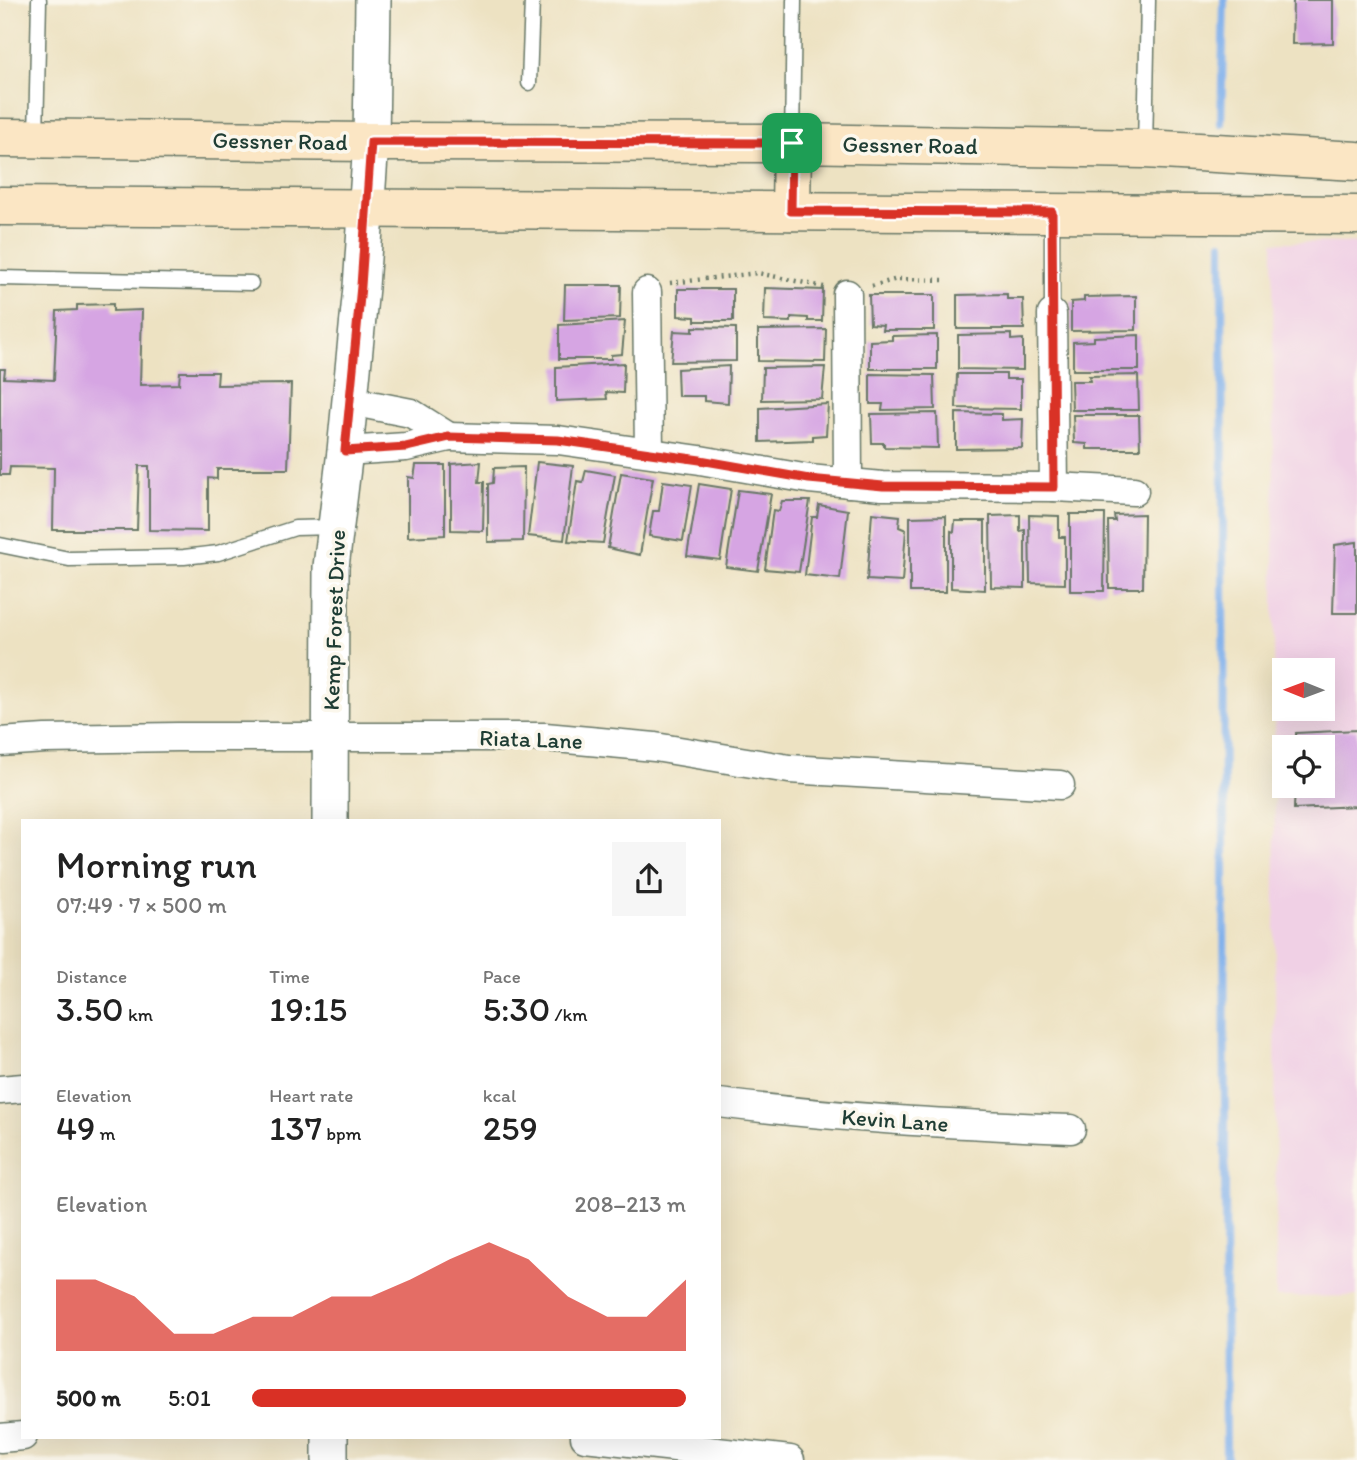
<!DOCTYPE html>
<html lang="en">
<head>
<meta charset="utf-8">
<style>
  :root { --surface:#fff; --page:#f6f6f6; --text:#222; --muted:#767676; --accent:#d93025 }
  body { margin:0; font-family:Itim,sans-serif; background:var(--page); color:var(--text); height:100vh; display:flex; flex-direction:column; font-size:26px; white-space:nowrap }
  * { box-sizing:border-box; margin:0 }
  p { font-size:23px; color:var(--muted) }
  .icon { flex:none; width:38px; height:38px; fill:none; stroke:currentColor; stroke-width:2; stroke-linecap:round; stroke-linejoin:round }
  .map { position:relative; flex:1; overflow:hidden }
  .sheet { position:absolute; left:21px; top:819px; width:700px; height:620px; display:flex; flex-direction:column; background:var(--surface); border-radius:0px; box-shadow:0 7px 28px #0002 }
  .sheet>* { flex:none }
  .needle { width:46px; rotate:271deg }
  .fabs { position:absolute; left:1272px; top:658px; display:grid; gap:14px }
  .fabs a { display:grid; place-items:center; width:63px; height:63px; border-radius:0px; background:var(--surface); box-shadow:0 7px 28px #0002; font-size:35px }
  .pin { position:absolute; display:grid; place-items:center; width:60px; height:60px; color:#fff; margin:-30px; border-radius:14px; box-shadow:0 4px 10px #0006 }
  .round { display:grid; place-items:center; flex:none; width:74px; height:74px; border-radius:0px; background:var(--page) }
  .headline { display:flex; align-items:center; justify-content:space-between; height:119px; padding:0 35px }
  h1 { font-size:38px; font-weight:600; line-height:52px }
  .figures { display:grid; grid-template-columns:repeat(3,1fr); gap:10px; height:119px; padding:7px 35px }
  .figures div { display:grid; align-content:center }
  .figures b { font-size:35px; font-weight:600 }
  .figures small { font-size:19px; font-weight:400 }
  .figures p { font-size:19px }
  .chart { height:196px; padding:14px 35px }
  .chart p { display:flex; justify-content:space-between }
  .chart svg { width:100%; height:126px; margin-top:7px; fill:var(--accent); opacity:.7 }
  ul { padding:0 35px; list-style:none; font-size:23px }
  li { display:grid; grid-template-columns:112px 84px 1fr; align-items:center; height:52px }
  li i { height:18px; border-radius:9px; background:var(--accent) }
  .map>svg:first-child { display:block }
  .built { fill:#f0d0e5; fill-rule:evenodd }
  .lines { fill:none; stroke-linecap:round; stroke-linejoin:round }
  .stream { stroke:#81b1ec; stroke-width:8 }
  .building { fill:#d6a5e3 }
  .service-casing { stroke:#677766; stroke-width:17 }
  .minor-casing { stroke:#677766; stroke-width:31 }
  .tertiary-casing { stroke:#677766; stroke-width:38 }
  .secondary-casing { stroke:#677766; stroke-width:41 }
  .path { stroke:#677766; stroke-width:4.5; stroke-dasharray:2 5; stroke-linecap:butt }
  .service { stroke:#fff; stroke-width:14 }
  .minor { stroke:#fff; stroke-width:28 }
  .tertiary { stroke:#fff; stroke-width:35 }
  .secondary { stroke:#fbe6c4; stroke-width:38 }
  .route-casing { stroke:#fff; stroke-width:14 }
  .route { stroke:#d93025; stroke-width:9 }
  .labels { text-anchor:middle; stroke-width:7; stroke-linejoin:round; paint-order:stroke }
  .street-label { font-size:23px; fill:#1f3d34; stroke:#fbf7ec }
</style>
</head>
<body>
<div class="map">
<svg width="1357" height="1460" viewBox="0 0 1357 1460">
  <rect width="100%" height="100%" fill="#fbf7ec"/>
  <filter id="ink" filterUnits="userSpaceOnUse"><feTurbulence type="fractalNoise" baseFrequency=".0143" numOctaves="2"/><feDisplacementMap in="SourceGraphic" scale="14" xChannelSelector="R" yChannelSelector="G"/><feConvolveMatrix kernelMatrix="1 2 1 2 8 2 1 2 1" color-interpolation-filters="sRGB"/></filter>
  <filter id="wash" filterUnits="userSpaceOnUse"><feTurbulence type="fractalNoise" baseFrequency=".00686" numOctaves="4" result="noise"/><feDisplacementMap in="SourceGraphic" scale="28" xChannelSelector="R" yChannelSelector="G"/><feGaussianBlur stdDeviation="1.57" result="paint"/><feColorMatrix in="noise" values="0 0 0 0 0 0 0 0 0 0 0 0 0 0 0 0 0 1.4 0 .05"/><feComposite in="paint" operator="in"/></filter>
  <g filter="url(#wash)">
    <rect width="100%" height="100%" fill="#ede2c2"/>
    <path class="built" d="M1273,242L1357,243V1296L1276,1297ZM1284,670H1323V709H1284ZM1284,747H1323V786H1284Z"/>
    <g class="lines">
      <g class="stream">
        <polyline points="1221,123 1224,0"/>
        <polyline points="1222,243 1226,1460"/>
      </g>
    </g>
    <g id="blocks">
      <g class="building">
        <polygon points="1293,0 1333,0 1333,43 1292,44"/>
        <polygon points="565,285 621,285 620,318 564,320"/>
        <polygon points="765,288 823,290 822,321 808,321 808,318 791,317 791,322 764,321"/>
        <polygon points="678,289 733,289 733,321 695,321 695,317 678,316"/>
        <polygon points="1007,294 1007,299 1023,299 1024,329 957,329 957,295"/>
        <polygon points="869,295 934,295 934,330 882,330 883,325 870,324"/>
        <polygon points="1136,296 1136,330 1071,331 1071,302 1084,301 1084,297"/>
        <polygon points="113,304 113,311 142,310 140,385 179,384 180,372 218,372 217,385 291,384 288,469 217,469 217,479 208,478 208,531 149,530 149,466 139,466 137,530 53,530 54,468 10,467 9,475 0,475 0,369 5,369 4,378 54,380 57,311 77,310 77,305"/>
        <polygon points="625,321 622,354 611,355 611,359 559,359 559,325"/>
        <polygon points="693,327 736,328 736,361 671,362 674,331 693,332"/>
        <polygon points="826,329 825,362 758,361 758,330"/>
        <polygon points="1011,334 1011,340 1023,339 1023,370 958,369 958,335"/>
        <polygon points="937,335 937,369 870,369 870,341 892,340 892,336"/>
        <polygon points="1139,335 1139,370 1073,370 1073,342 1094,341 1094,337"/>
        <polygon points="624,363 623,393 606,392 607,399 556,401 556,367"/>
        <polygon points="729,366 728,403 704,401 704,396 678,396 677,369"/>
        <polygon points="825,367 822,399 762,400 763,368"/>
        <polygon points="870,374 934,375 935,409 882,410 883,404 870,404"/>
        <polygon points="957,374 1006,374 1006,379 1021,379 1021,409 956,408"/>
        <polygon points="1138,375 1139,410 1072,410 1071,381 1090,381 1089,376"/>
        <polygon points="828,404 826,435 813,436 813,440 760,442 760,408"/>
        <polygon points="937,413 938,448 884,447 884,443 872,443 871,414"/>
        <polygon points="956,413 1002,414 1002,420 1023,419 1022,448 956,449"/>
        <polygon points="1073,415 1139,415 1140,449 1087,449 1087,444 1074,443"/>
        <polygon points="481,462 479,482 484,482 483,531 451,530 451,464"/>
        <polygon points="537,462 573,466 564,540 528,536"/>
        <polygon points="416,465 445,465 445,535 408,537 408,477 414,478"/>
        <polygon points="524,467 523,541 488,542 488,484 493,483 494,468"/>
        <polygon points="586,470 615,475 603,543 568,541 577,481 583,482"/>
        <polygon points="621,473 653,478 640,555 608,548"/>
        <polygon points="663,481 692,485 683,541 649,536 653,511 659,511"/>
        <polygon points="699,484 731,489 720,560 687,556"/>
        <polygon points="738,490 771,494 758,571 726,567"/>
        <polygon points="782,501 810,501 799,572 765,569 773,510 779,511"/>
        <polygon points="819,505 848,510 840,579 805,575 812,517 817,517"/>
        <polygon points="872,513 900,516 899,527 906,530 902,582 867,580"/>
        <polygon points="1070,514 1105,514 1104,591 1070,591"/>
        <polygon points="1144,514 1143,588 1109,588 1108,521 1115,521 1114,515"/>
        <polygon points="1020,515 1020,531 1025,530 1025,588 991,587 990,516"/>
        <polygon points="1029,515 1059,516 1059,537 1065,537 1065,584 1030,583"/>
        <polygon points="946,516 946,592 910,592 910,517"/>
        <polygon points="955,521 985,521 985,590 951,588 951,531 954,532"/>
        <polygon points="1357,542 1357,613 1333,613 1335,545"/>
        <polygon points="1357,730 1357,806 1294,809 1295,786 1323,786 1323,747 1296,747 1296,733"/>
      </g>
    </g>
  </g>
  <g filter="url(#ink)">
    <use href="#blocks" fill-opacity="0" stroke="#677766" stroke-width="2"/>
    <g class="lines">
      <defs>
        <g id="service">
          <polyline points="529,83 532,0"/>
          <polyline points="36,137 39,0"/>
          <polyline points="792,142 794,0"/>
          <polyline points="1145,149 1148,0"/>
          <polyline points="1052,214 1052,314"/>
          <polyline points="0,278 251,283"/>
          <polyline points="0,545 69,559 184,557 218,553 295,528 335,527"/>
        </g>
        <g id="minor">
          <polyline points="647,292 649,452"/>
          <polyline points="847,294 848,483"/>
          <polyline points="1052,314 1054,487"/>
          <polyline points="449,437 558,440 700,460 809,479 882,486 1054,487 1134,491"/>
          <polyline points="345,451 406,447 449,437 411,413 350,401"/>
          <polyline points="0,742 45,739 177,737 545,737 655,747 789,769 1060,785"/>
          <polyline points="0,1090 23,1088"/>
          <path d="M719,1103C836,1118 953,1124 1071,1129"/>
          <polyline points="585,1437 790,1460"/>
          <polyline points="0,1438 23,1436"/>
        </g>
        <g id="tertiary">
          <polyline points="330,821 331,567 345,451 361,287 371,142 373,0"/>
          <polyline points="330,1437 330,1460"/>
        </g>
        <g id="secondary">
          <polyline points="0,138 371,142 792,143 1145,149 1357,161"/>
          <polyline points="0,206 1357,215"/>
          <polyline points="791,211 792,143"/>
        </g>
      </defs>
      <use href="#service" class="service-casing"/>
      <use href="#minor" class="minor-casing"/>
      <use href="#tertiary" class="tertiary-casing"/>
      <use href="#secondary" class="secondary-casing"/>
      <g class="path">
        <polyline points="670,283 758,273 824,287"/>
        <polyline points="872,286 897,279 947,280"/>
      </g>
      <use href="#service" class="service"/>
      <use href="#minor" class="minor"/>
      <use href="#tertiary" class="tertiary"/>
      <use href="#secondary" class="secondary"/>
    </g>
  </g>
  <g class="lines" filter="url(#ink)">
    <defs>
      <polygon id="route" points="371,142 792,143 791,211 1052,212 1054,487 883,486 809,479 700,460 558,440 449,437 406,447 345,451 361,286"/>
    </defs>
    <use href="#route" class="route-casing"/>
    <use href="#route" class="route"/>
  </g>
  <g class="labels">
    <g class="street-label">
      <text transform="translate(280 141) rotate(1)" y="8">Gessner Road</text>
      <text transform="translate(910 145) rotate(1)" y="8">Gessner Road</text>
      <text transform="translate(334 620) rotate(-88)" y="8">Kemp Forest Drive</text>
      <text transform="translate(531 739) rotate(2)" y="8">Riata Lane</text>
      <text transform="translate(895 1120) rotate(4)" y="8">Kevin Lane</text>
    </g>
  </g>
</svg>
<div class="fabs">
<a><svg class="needle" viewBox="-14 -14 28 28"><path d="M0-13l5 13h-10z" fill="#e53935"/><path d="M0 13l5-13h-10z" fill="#767676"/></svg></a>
<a><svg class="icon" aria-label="locate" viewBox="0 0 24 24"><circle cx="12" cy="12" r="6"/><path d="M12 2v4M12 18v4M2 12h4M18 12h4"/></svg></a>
</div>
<div class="pin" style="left:792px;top:143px;background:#1e9e55"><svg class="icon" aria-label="arrive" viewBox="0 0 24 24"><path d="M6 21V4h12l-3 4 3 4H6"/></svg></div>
<section class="sheet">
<div class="headline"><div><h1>Morning run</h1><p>07:49 · 7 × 500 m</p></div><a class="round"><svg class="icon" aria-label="share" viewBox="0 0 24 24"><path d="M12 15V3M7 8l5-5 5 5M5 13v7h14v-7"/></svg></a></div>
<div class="figures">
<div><p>Distance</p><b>3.50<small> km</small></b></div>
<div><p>Time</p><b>19:15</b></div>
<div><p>Pace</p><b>5:30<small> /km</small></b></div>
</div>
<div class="figures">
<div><p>Elevation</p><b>49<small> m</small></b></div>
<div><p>Heart rate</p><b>137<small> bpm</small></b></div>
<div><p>kcal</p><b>259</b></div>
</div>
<div class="chart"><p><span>Elevation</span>208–213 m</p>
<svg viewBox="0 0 160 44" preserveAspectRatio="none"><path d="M0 44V19L10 19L20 25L30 38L40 38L50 32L60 32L70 25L80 25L90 19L100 12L110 6L120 12L130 25L140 32L150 32L160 19V44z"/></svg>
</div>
<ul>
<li><b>500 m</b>5:01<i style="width:100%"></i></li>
</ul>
</section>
</div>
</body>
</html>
